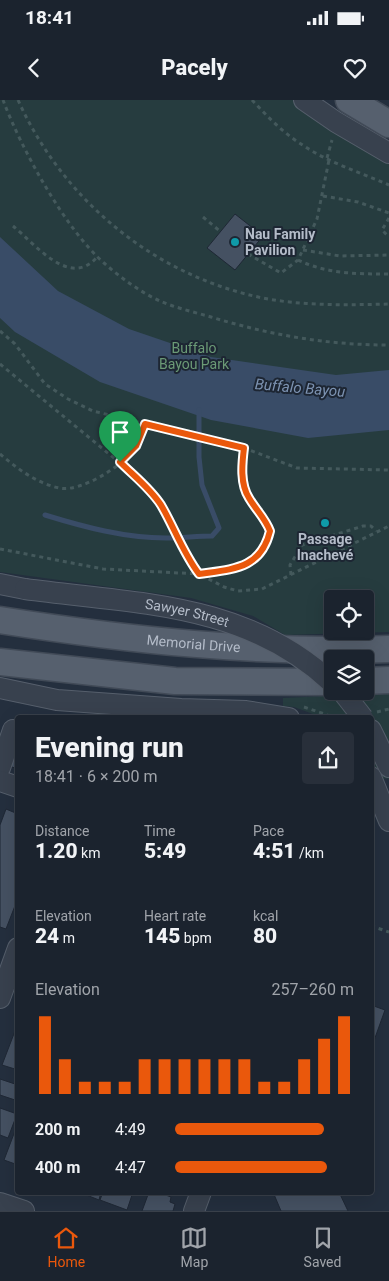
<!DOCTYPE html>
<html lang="en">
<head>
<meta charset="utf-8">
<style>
  :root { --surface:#1b232e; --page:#282f3a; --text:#f1f3f6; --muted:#a0a4aa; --line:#39404a; --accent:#ea580c }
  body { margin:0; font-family:Roboto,sans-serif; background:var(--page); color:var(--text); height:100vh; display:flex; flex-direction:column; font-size:19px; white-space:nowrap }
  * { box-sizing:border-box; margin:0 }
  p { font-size:16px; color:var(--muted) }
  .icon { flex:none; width:28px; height:28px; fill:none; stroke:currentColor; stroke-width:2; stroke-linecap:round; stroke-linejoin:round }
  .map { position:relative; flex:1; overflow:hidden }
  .details { position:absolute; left:15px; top:615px; width:359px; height:480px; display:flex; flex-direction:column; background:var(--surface); border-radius:5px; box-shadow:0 5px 20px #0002,0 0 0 1px var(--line) }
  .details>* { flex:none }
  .controls { position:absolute; left:324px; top:490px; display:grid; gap:10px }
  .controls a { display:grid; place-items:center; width:50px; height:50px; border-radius:5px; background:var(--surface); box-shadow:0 5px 20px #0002,0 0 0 1px var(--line); font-size:25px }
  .pin { position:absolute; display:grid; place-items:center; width:42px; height:42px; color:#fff; margin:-51px -21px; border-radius:50% 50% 50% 0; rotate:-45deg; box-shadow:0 0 5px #0007 }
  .pin .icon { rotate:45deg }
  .round { display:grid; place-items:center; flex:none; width:52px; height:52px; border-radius:5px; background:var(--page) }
  .head { display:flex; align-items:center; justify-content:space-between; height:85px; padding:0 20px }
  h1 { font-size:28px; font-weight:800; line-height:38px }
  .figures { display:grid; grid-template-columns:repeat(3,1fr); gap:8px; height:85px; padding:5px 20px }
  .figures div { display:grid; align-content:center }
  .figures b { font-size:21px; font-weight:800 }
  .figures small { font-size:14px; font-weight:400 }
  .figures p { font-size:14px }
  .chart { height:140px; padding:10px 20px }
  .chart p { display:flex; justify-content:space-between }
  .chart svg { width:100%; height:90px; margin-top:5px; stroke:var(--accent); stroke-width:6 }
  ul { padding:0 20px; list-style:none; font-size:16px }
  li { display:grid; grid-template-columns:80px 60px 1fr; align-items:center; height:38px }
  li i { height:12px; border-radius:6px; background:var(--accent) }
  .status { display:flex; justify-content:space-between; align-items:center; height:35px; padding:0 25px; background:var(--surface); direction:ltr }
  .status svg { height:14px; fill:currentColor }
  header { display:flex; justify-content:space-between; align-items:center; height:65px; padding:0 20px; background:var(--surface); font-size:22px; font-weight:800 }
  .dock { display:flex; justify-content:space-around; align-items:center; height:70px; border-top:1px solid var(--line); background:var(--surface); font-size:14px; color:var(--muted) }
  .dock a { display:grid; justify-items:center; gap:2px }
  .dock .current { color:var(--accent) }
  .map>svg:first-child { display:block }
  .green { fill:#263c3f; fill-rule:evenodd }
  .water { fill:#394c67 }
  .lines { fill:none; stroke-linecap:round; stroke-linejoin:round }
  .stream { stroke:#394c67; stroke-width:5 }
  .building { fill:#455162; stroke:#1f2835 }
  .minor-casing { stroke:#565f6c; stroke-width:22 }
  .major-casing { stroke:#414a57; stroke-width:29 }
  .path { stroke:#44595c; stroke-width:3; stroke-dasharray:4 4; stroke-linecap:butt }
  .minor { stroke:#38414e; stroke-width:20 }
  .major { stroke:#56606e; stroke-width:26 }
  .minor-bridge-casing { stroke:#565f6c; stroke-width:22; stroke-linecap:butt }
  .minor-bridge { stroke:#38414e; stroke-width:20 }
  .route-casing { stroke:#fff; stroke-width:10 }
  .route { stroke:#ea580c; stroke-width:6 }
  .culture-dot { fill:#0f9aa8; stroke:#1d2633; stroke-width:2 }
  .labels { text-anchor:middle; stroke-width:4; stroke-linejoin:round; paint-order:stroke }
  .poi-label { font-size:14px; font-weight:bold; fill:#b4bcc9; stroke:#1d2633; text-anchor:start }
  .park-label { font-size:14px; fill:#6b9a76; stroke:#1d2633 }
  .street-label { font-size:14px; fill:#b4bcc9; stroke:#1d2633 }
  .water-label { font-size:15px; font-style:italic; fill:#7c92b1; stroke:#1d2633 }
</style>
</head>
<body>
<div class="status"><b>18:41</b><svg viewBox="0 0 49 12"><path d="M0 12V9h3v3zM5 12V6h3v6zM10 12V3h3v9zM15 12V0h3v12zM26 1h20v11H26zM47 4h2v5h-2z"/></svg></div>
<header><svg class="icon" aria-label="back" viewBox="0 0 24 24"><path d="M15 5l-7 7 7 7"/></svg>Pacely<svg class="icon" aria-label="heart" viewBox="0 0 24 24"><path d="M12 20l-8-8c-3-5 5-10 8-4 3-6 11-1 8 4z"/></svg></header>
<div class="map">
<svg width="389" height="1111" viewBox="0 0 389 1111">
  <rect width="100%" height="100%" fill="#242f3e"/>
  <g class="green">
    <path d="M0,0H322L362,27L389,41V532L285,535L253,516L191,498L0,472ZM332,499H365V531H332Z"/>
    <polygon points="389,593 389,679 380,678 371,662 371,618 321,617 294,607 283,606 283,598"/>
  </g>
  <polygon class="water" points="0,137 58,191 129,229 211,257 336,275 389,270 389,330 308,338 211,320 100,282 15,232 0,218"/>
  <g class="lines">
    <path class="stream" d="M45,415C84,427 125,438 166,438C182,438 197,436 212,436L219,428L202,385L199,357V310"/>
  </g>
  <g class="building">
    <polygon points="235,114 263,136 235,170 207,148"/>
    <polygon points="18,633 18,669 6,665"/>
    <polygon points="6,709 18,714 18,798 6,829 0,827 0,725"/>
    <polygon points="371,905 385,910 371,949"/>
    <polygon points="15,931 18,932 18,970 2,965"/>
    <polygon points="0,979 18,985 18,1001 0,995"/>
    <polygon points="0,1008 17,1014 8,1038 0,1035"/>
    <polygon points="18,1023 18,1065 4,1060"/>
    <polygon points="79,1092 101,1092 99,1100"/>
    <polygon points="103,1092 133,1092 127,1110 100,1100"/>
    <polygon points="149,1092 164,1092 163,1094 171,1097 170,1102 175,1104 173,1111 142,1111"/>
    <polygon points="273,1092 339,1092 348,1111 281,1111"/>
  </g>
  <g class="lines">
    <defs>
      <g id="minor">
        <polyline points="304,0 336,22 389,53"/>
        <polyline points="0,484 25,489"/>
        <polyline points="0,588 57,600 181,609 246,611 289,618"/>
        <polyline points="371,630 389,667"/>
        <polyline points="0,668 13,630 18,631"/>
        <polyline points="371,677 389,721"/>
        <polyline points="0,681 18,687"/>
        <polyline points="0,898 18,848"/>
        <polyline points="0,1103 24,1111"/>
        <polyline points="194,1111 201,1092"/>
      </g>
      <g id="major">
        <polyline points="349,0 389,24"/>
        <path id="s1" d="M0,520C129,540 258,554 389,549"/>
        <polyline points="0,562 175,581 332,582"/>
        <polyline points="365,581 389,580"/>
      </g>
    </defs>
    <use href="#minor" class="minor-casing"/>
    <use href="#major" class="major-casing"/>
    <g class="path">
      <path d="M3,0C21,48 65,129 104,163C121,178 140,192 160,201C176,208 194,212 211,217C270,235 327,245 389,245"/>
      <path d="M18,0C64,102 157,178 268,199C308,206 349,205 389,204"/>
      <path d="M252,0C267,16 282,32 301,44C327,62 359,72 389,85"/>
      <polyline points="327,58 332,40"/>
      <polyline points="323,96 358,102 389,113"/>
      <polyline points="203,117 221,132"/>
      <polyline points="389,118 382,130 389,137"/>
      <path d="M13,126C35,144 70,189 97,157"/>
      <polyline points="303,150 340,156 389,155"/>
      <polyline points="248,154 281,173 298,160 317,119 329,60"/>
      <path d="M298,160C327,174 357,174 389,174"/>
      <polyline points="0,231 15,244 45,284 68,299 93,311 244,348 297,368 389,370"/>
      <polyline points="0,264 120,363 148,390 160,404 191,463 199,474 224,487 238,491 262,489 389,426"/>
      <path d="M0,354C18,369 36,383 59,388C81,393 126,364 137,346C141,339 143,332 145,324"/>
      <path d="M0,449L103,469L199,474L226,470L254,460L262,452L270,431C265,418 256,410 249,398C240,384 242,364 244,348"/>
      <polyline points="291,475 290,465 302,445 363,426 371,426 376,431"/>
      <polyline points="304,607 336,618"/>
      <polyline points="377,612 389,609"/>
      <polyline points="371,826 389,832"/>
    </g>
    <use href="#minor" class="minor"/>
    <use href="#major" class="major"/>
    <defs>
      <g id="minor-bridge">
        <path id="s2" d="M25,489C136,504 246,502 332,583"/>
        <polyline points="342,591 363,618"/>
      </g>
    </defs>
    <use href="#minor-bridge" class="minor-bridge-casing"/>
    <use href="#minor-bridge" class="minor-bridge"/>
  </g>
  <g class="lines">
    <defs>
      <path id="route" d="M145,324L244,348C242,364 240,384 249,398C256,410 265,418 270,431C261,469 233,469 199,474C183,453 174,427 161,405C150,388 134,376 120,362L136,346Z"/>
    </defs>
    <use href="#route" class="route-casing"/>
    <use href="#route" class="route"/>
  </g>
  <g class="culture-dot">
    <circle cx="235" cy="142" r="5"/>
    <circle cx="325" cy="423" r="5"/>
  </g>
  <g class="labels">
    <g class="poi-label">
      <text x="245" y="139">Nau Family<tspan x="245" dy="16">Pavilion</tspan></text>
      <text x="325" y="444" text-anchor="middle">Passage<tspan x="325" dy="16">Inachevé</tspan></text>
    </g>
    <g class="park-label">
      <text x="194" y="253">Buffalo<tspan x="194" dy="16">Bayou Park</tspan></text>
    </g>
    <g class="street-label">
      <text dy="5" stroke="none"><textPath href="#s2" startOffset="164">Sawyer Street</textPath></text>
      <text dy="5" stroke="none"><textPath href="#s1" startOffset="195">Memorial Drive</textPath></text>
    </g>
    <g class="water-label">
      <text transform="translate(300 288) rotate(5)" y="5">Buffalo Bayou</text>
    </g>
  </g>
</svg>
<div class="controls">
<a><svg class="icon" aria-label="locate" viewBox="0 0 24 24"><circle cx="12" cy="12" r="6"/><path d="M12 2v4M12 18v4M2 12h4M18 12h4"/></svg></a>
<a><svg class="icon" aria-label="layers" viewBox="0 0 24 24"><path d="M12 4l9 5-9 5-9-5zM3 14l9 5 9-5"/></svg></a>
</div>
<div class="pin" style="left:120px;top:362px;background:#1e9e55"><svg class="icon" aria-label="arrive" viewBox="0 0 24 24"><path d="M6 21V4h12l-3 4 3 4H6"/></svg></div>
<section class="details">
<div class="head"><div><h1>Evening run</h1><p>18:41 · 6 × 200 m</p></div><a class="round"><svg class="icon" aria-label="share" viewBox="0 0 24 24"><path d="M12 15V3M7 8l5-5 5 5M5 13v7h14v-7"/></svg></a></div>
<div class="figures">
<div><p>Distance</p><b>1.20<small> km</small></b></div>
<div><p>Time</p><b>5:49</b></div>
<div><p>Pace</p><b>4:51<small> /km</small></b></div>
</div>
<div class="figures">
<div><p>Elevation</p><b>24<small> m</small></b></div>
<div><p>Heart rate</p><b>145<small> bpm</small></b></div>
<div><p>kcal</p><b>80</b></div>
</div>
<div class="chart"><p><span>Elevation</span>257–260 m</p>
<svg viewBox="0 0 160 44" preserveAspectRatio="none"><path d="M5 44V6M15 44V27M25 44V38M35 44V38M45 44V38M55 44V27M65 44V27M75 44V27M85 44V27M95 44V27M105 44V27M115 44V38M125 44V38M135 44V27M145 44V17M155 44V6"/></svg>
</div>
<ul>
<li><b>200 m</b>4:49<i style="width:83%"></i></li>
<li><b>400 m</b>4:47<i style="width:85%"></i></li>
</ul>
</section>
</div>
<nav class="dock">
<a class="current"><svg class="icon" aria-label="home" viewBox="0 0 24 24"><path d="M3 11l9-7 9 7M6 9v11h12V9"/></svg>Home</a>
<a><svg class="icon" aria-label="map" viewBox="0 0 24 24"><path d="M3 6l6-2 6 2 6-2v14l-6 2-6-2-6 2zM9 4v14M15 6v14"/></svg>Map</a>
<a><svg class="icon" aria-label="saved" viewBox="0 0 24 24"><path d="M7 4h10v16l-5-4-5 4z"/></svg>Saved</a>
</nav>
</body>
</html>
